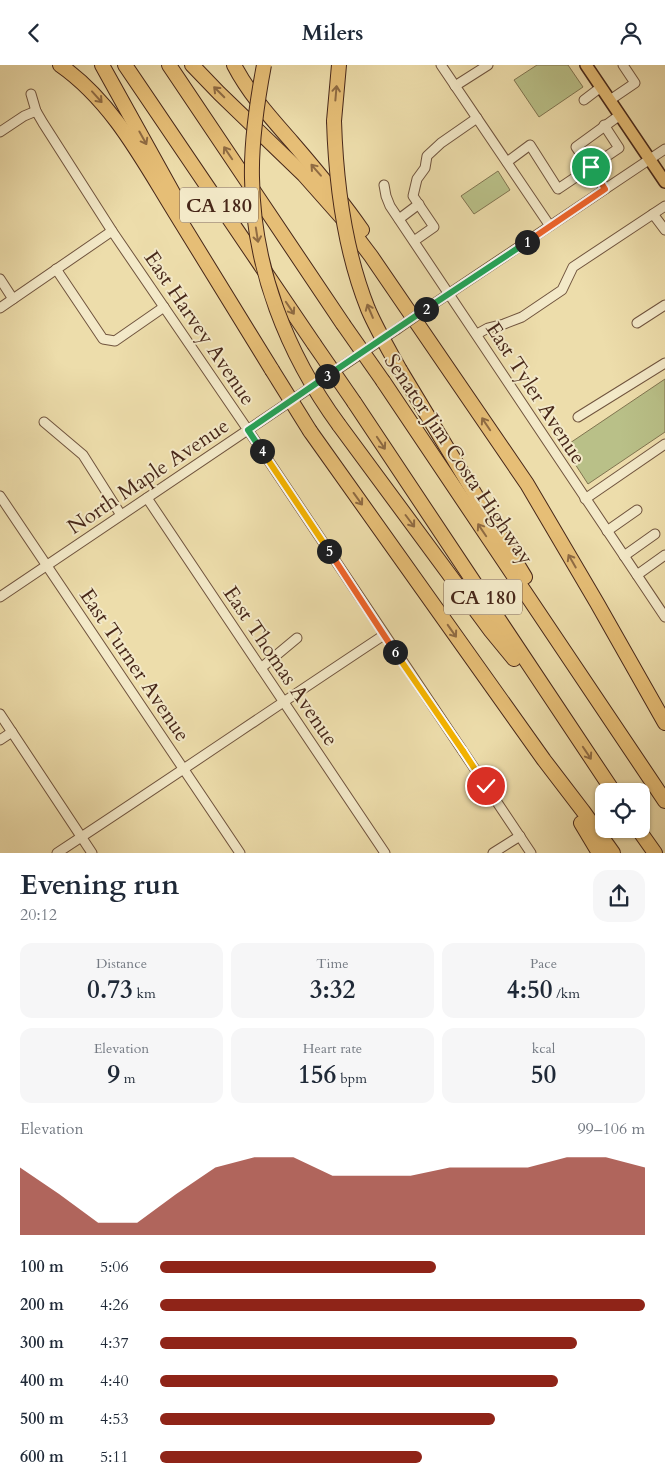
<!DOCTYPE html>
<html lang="en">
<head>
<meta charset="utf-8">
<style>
  :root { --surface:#fff; --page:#f6f6f7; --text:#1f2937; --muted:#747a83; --accent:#8f2418 }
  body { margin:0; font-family:Cardo,serif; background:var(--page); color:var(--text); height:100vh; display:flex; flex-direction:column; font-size:19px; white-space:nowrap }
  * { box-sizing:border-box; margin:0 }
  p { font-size:16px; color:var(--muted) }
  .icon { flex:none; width:28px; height:28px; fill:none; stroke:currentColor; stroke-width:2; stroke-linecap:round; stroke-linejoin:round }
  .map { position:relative; height:788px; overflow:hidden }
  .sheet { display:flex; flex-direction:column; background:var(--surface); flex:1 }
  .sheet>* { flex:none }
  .fabs { position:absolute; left:595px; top:718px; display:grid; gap:10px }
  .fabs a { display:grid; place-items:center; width:55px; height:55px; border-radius:10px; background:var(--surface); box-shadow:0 1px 4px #0004; font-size:25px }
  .pin { position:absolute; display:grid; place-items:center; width:42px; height:42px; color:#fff; margin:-21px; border:2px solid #fff; border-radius:50%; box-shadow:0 1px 5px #0007 }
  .km { position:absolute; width:25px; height:25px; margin:-12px; border-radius:50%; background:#222; color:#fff; font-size:14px; line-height:25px; text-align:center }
  .round { display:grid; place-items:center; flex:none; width:52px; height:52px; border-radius:15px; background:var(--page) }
  .head { display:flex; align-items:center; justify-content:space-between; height:85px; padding:0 20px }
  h1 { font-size:28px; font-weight:800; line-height:38px }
  .figures { display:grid; grid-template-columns:repeat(3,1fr); gap:8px; height:85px; padding:5px 20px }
  .figures div { display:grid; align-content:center; border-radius:12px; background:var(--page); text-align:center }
  .figures b { font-size:25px; font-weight:800 }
  .figures small { font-size:14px; font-weight:400 }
  .figures p { font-size:14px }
  .chart { height:140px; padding:10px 20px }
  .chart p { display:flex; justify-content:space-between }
  .chart svg { width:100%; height:90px; margin-top:5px; fill:var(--accent); opacity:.7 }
  ul { padding:0 20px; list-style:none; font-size:16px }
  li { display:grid; grid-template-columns:80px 60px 1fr; align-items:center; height:38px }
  li i { height:12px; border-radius:6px; background:var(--accent) }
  header { display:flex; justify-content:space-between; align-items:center; height:65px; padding:0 20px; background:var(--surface); font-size:22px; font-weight:800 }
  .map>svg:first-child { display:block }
  .green { fill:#b9c088; stroke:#807450 }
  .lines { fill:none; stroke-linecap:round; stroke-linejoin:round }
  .minor-casing { stroke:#70543e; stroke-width:11 }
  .major-casing { stroke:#472719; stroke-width:14 }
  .highway-casing { stroke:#472719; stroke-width:16 }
  .minor { stroke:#f3e9c8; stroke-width:9 }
  .major { stroke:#e6be76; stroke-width:11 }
  .highway { stroke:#e6be76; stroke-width:14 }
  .minor-bridge-casing { stroke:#70543e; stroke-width:11; stroke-linecap:butt }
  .highway-bridge-casing { stroke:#472719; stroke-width:16; stroke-linecap:butt }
  .minor-bridge { stroke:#f3e9c8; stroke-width:9 }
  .highway-bridge { stroke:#e6be76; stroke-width:14 }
  .oneway { stroke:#8f6b43 }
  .split-1-casing { stroke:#fff; stroke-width:10 }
  .split-2-casing { stroke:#fff; stroke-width:10 }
  .split-3-casing { stroke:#fff; stroke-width:10 }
  .split-4-casing { stroke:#fff; stroke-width:10 }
  .split-5-casing { stroke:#fff; stroke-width:10 }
  .split-6-casing { stroke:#fff; stroke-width:10 }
  .split-7-casing { stroke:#fff; stroke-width:10 }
  .split-8-casing { stroke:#fff; stroke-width:10 }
  .split-1 { stroke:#f0652b; stroke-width:6 }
  .split-2 { stroke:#22a559; stroke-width:6 }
  .split-3 { stroke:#22a559; stroke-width:6 }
  .split-4 { stroke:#22a559; stroke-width:6 }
  .split-5 { stroke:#f5b400; stroke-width:6 }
  .split-6 { stroke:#f0652b; stroke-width:6 }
  .split-7 { stroke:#f5b400; stroke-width:6 }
  .split-8 { stroke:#f5b400; stroke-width:6 }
  .labels { text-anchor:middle; stroke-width:4; stroke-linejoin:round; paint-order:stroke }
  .shield { fill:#f3e9c8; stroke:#7b614e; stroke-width:1 }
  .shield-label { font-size:20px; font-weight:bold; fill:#472719 }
  .street-label { font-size:21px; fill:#472719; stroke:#f3e9c8 }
</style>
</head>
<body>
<header><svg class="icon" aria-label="back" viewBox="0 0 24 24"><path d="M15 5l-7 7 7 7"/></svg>Milers<svg class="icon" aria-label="person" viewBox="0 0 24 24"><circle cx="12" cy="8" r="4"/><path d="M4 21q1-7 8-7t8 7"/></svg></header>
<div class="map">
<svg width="665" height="788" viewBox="0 0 665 788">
  <rect width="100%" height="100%" fill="#edddab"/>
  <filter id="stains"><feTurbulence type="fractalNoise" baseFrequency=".004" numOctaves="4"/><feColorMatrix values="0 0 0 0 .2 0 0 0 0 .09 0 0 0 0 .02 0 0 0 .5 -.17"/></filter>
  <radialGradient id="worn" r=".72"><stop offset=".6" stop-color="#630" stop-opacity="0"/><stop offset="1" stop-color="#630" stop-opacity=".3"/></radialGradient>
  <g class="green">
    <polygon points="537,0 568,0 583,22 539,52 514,15"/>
    <polygon points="498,106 510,125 474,149 461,131"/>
    <polygon points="665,314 665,367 588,419 564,382"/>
  </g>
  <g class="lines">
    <defs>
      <g id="minor">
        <polyline points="441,0 550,161"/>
        <polyline points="455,21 488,0"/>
        <polyline points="31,29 36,46 43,58 112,166 248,365 531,788"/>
        <polyline points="584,35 601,22"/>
        <polyline points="610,35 635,18 623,0"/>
        <polyline points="0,67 24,51 36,46"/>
        <polyline points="507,97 530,80 558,124 619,83 604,60"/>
        <polyline points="384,120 386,131 390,141 665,552"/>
        <polyline points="605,124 576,82 620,50"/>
        <polyline points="653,149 665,165"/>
        <polyline points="399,154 419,139"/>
        <polyline points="414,176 434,162 413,131 417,114 425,103 427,91 441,78 477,53"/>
        <polyline points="56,204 103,274 115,276 164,242"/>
        <polyline points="0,214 13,234"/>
        <polyline points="429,242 665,84"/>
        <polyline points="0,243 112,166"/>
        <polyline points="637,258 665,240"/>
        <polyline points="477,269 488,263 504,259 522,252 562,225 573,202 665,141"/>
        <polyline points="578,352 665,298"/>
        <polyline points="44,357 83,390 121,450"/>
        <polyline points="0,431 240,788"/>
        <polyline points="147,433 385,788"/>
        <polyline points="585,434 665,379"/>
        <polyline points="607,466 637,445"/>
        <polyline points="624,491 655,469"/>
        <polyline points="637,510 665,490"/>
        <polyline points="0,532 396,265"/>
        <polyline points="261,603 297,573"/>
        <polyline points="0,649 92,788"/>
        <polyline points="0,675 12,667"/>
        <path d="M57,788C167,716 275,642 384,570"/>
        <polyline points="493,788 520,771"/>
      </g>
      <polyline id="major" points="586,0 665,117"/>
      <g id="highway">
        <path d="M60,0C113,37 143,96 176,149C208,201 240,253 272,305"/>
        <polyline points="102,0 178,137"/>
        <polyline points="125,0 314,279"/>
        <polyline points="169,0 343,259"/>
        <polyline points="192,0 219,28 304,110 343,154 371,191 527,419 597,538 665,658"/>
        <path d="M234,0C249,29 271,53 292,77C317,106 341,134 362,165"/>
        <polyline points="334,56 339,0"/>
        <polyline points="400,305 525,512"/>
        <polyline points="383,316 665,736"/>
        <polyline points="354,337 613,726"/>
        <polyline points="339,360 491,566 514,594"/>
        <polyline points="310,366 544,695 583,746 613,788"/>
        <polyline points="581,758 599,788"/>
        <polyline points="638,764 655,788"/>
      </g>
    </defs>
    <use href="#minor" class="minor-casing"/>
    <use href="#major" class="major-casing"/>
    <use href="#highway" class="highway-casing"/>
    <use href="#minor" class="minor"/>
    <use href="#major" class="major"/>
    <use href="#highway" class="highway"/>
    <defs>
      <polyline id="minor-bridge" points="396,265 429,242"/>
      <g id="highway-bridge">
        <path d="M264,0C257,37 251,75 252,113C253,203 287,289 339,360"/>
        <path d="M334,56C336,120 344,184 368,244C377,265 389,285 400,305"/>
        <polyline points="343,259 383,316"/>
        <polyline points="314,279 354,337"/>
        <polyline points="272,305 310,366"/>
      </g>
    </defs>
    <use href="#minor-bridge" class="minor-bridge-casing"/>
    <use href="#highway-bridge" class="highway-bridge-casing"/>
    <use href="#minor-bridge" class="minor-bridge"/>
    <use href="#highway-bridge" class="highway-bridge"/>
  </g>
  <defs><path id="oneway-shaft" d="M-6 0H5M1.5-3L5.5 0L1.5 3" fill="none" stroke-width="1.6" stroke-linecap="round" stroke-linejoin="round" transform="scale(1.25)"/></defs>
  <g class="oneway">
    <use href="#oneway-shaft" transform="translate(219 27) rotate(-135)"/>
    <use href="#oneway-shaft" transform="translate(336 28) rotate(-85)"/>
    <use href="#oneway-shaft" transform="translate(97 32) rotate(48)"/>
    <use href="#oneway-shaft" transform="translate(143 73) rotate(61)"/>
    <use href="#oneway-shaft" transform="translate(228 88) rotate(-124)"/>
    <use href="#oneway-shaft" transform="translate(316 105) rotate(-131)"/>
    <use href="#oneway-shaft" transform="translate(257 170) rotate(81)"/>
    <use href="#oneway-shaft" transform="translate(290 243) rotate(56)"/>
    <use href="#oneway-shaft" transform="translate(370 246) rotate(-113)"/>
    <use href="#oneway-shaft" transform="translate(486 359) rotate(-124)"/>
    <use href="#oneway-shaft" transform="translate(381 378) rotate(56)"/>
    <use href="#oneway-shaft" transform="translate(358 434) rotate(54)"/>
    <use href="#oneway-shaft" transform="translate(410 456) rotate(53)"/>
    <use href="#oneway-shaft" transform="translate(482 465) rotate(-124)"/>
    <use href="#oneway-shaft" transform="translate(572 496) rotate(-120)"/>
    <use href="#oneway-shaft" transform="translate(452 566) rotate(55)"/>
    <use href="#oneway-shaft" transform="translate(587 688) rotate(56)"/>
  </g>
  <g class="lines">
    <defs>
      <polyline id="split-1" points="527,177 605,124 591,102"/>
      <polyline id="split-2" points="426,244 527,177"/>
      <polyline id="split-3" points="327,311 426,244"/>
      <polyline id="split-4" points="262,386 248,365 327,311"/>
      <polyline id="split-5" points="262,386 329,486"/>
      <polyline id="split-6" points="329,486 395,587"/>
      <polyline id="split-7" points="395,587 463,686"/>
      <polyline id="split-8" points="463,686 486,721"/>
    </defs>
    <use href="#split-1" class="split-1-casing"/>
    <use href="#split-2" class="split-2-casing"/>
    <use href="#split-3" class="split-3-casing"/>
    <use href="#split-4" class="split-4-casing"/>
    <use href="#split-5" class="split-5-casing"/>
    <use href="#split-6" class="split-6-casing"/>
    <use href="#split-7" class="split-7-casing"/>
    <use href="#split-8" class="split-8-casing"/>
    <use href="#split-1" class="split-1"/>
    <use href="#split-2" class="split-2"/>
    <use href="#split-3" class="split-3"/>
    <use href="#split-4" class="split-4"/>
    <use href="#split-5" class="split-5"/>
    <use href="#split-6" class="split-6"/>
    <use href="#split-7" class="split-7"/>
    <use href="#split-8" class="split-8"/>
  </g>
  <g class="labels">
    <g class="shield">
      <rect x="180" y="122.5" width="78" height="35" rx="4"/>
      <rect x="444" y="514.5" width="78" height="35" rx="4"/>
    </g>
    <g class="shield-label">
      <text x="219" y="147">CA 180</text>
      <text x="483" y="539">CA 180</text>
    </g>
    <g class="street-label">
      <text transform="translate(200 263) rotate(56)" y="7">East Harvey Avenue</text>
      <text transform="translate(536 328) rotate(57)" y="7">East Tyler Avenue</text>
      <text transform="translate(459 394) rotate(56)" y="7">Senator Jim Costa Highway</text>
      <text transform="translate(148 411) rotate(-34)" y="7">North Maple Avenue</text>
      <text transform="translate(135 600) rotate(56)" y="7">East Turner Avenue</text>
      <text transform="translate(281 601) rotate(56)" y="7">East Thomas Avenue</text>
    </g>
  </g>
  <rect width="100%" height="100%" filter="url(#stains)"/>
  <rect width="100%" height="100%" fill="url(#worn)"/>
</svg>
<div class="fabs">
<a><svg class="icon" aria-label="locate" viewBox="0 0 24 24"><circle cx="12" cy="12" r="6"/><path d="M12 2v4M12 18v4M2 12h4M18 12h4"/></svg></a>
</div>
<div class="pin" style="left:591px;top:102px;background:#1e9e55"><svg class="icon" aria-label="arrive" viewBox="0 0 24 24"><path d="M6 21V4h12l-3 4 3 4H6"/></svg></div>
<div class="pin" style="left:486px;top:721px;background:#d93025"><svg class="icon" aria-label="check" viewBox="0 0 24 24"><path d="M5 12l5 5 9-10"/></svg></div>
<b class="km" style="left:527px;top:177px">1</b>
<b class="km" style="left:426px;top:244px">2</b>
<b class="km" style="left:327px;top:311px">3</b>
<b class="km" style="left:262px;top:386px">4</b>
<b class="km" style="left:329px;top:486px">5</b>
<b class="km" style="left:395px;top:587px">6</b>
</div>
<section class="sheet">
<div class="head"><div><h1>Evening run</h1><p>20:12</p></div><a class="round"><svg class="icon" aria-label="share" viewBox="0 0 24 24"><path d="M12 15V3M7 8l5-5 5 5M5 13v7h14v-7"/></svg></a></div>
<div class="figures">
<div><p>Distance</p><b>0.73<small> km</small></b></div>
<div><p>Time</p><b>3:32</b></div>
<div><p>Pace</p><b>4:50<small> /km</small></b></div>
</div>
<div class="figures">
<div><p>Elevation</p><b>9<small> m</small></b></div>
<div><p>Heart rate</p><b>156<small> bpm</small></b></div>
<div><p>kcal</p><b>50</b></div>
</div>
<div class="chart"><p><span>Elevation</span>99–106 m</p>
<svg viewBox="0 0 160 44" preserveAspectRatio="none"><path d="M0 44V11L10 24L20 38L30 38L40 24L50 11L60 6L70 6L80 15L90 15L100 15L110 11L120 11L130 11L140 6L150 6L160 11V44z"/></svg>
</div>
<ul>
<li><b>100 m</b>5:06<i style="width:57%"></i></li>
<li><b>200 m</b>4:26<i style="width:100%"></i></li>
<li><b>300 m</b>4:37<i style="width:86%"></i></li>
<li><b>400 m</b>4:40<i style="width:82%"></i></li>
<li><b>500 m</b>4:53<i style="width:69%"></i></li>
<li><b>600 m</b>5:11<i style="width:54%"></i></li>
</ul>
</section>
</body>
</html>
